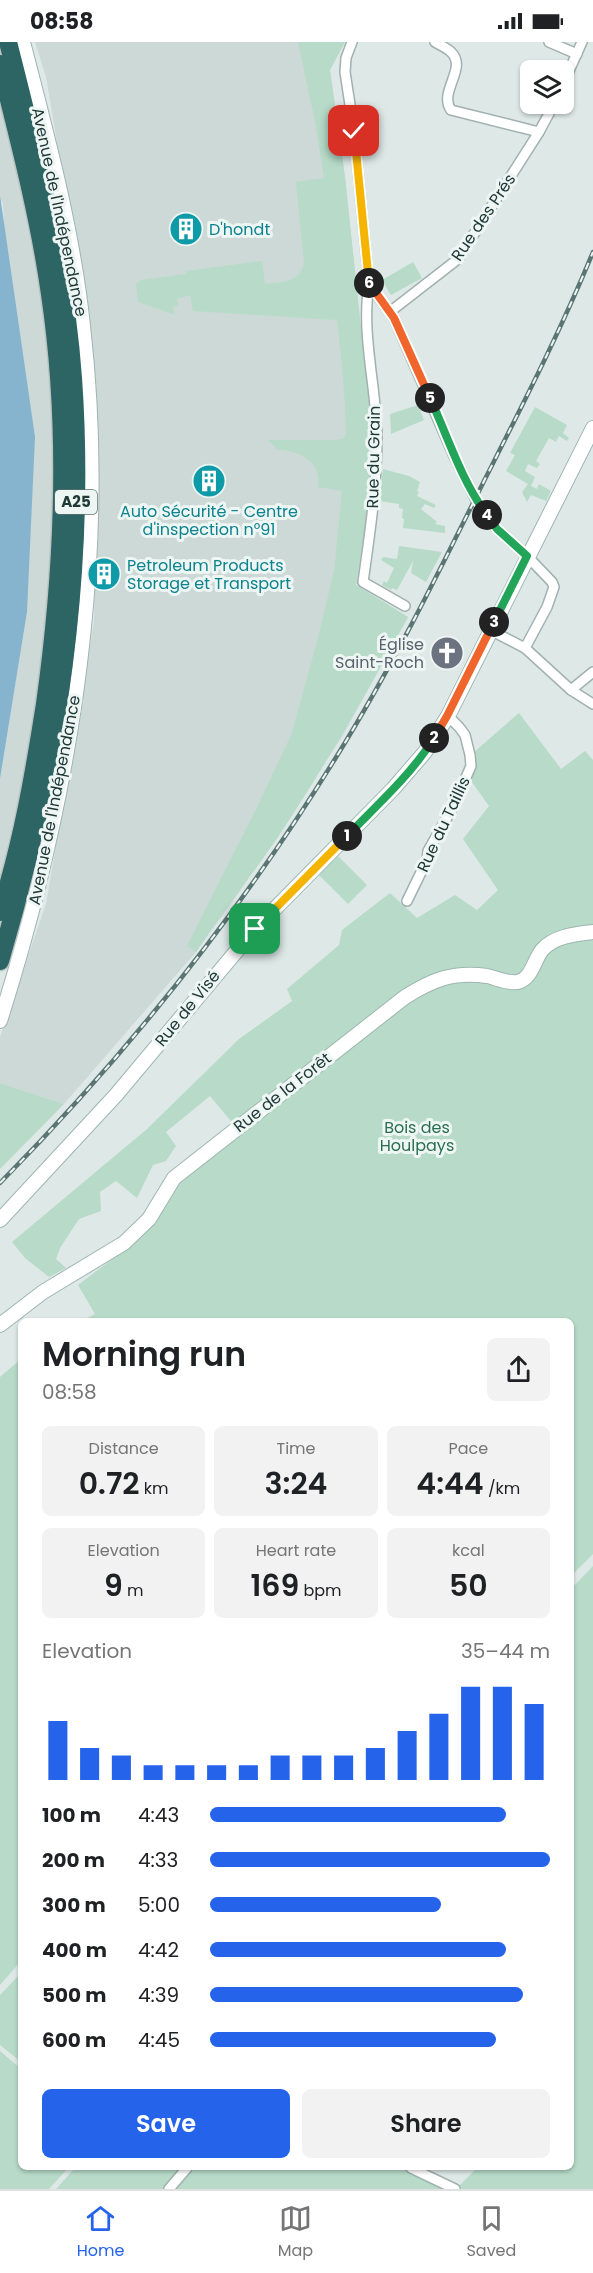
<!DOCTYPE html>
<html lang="en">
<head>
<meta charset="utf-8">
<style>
  :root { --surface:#fff; --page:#f2f2f2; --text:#202124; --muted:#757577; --line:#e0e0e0; --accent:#2563eb }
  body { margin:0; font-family:Poppins,sans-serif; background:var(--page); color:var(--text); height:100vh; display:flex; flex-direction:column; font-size:22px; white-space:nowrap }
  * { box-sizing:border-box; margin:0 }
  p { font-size:20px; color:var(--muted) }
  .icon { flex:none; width:33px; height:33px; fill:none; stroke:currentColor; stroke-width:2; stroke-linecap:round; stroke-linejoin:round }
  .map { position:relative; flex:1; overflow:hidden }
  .details { position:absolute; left:18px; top:1276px; width:556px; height:852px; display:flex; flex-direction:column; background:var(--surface); border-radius:9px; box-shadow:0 2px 4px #0004 }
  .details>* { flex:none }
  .fabs { position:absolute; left:520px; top:18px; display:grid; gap:12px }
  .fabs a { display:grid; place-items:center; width:54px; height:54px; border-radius:9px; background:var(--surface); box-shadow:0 2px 4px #0004; font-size:30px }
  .pin { position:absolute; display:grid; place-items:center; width:51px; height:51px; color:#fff; margin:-26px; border-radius:12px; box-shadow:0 3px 9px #0006 }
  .km { position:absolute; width:30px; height:30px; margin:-15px; border-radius:50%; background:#222; color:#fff; font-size:16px; line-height:30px; text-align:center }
  .round { display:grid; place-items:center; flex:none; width:63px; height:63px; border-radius:9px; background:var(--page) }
  .overview { display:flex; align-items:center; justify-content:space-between; height:102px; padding:0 24px }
  h1 { font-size:33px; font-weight:600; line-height:45px }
  .stats { display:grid; grid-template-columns:repeat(3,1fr); gap:9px; height:102px; padding:6px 24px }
  .stats div { display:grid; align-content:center; border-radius:9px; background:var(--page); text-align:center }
  .stats b { font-size:30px; font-weight:600 }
  .stats small { font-size:16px; font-weight:400 }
  .stats p { font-size:16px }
  .chart { height:168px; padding:12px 24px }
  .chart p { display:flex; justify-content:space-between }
  .chart svg { width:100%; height:108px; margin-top:6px; stroke:var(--accent); stroke-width:6 }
  .button { display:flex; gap:12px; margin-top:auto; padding:12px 24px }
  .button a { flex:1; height:69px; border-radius:9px; background:var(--accent); color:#fff; font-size:24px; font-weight:600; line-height:69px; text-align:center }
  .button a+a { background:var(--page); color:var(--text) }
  ul { padding:0 24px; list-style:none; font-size:20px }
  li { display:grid; grid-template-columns:96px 72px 1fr; align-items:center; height:45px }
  li i { height:15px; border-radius:8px; background:var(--accent) }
  .status { display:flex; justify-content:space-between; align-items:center; height:42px; padding:0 30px; background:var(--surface); direction:ltr }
  .status svg { height:16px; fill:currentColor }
  .tabs { display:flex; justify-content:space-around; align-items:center; height:84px; border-top:2px solid var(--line); background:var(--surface); font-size:16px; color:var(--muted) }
  .tabs a { display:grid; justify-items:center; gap:3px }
  .tabs .selected { color:var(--accent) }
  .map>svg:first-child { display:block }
  .built { fill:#ccd9d6 }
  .green { fill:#b7dbc8 }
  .water { fill:#86b4ce }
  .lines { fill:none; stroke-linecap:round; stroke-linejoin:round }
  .street-casing { stroke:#a1b1af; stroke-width:12 }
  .secondary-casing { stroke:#9eb5b1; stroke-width:16 }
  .highway-casing { stroke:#bcc4c3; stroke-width:21 }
  .street { stroke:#fff; stroke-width:9 }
  .secondary { stroke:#fff; stroke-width:14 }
  .highway { stroke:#2d6464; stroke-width:18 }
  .rail-casing { stroke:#5a7573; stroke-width:4.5 }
  .rail { stroke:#eef6f4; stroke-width:2; stroke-dasharray:7; stroke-linecap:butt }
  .split-1-casing { stroke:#fff; stroke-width:12 }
  .split-2-casing { stroke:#fff; stroke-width:12 }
  .split-3-casing { stroke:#fff; stroke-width:12 }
  .split-4-casing { stroke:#fff; stroke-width:12 }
  .split-5-casing { stroke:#fff; stroke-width:12 }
  .split-6-casing { stroke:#fff; stroke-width:12 }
  .split-7-casing { stroke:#fff; stroke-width:12 }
  .split-1 { stroke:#f5b400; stroke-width:8 }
  .split-2 { stroke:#22a559; stroke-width:8 }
  .split-3 { stroke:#f0652b; stroke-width:8 }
  .split-4 { stroke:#22a559; stroke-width:8 }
  .split-5 { stroke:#22a559; stroke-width:8 }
  .split-6 { stroke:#f0652b; stroke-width:8 }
  .split-7 { stroke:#f5b400; stroke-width:8 }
  .labels { text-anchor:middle; stroke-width:6; stroke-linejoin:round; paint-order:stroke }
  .shield { fill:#eef6f4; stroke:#5e7270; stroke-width:1.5 }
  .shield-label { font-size:15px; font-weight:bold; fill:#203937 }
  .street-label { font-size:16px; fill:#203937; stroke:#eef6f4 }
  .culture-label { font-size:16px; fill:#0d838f; stroke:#eef6f4; text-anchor:start }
  .worship-label { font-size:16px; fill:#5b616d; stroke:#eef6f4; text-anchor:end }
  .park-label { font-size:16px; fill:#2b6e53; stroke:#eef6f4 }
</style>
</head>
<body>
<div class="status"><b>08:58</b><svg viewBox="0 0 49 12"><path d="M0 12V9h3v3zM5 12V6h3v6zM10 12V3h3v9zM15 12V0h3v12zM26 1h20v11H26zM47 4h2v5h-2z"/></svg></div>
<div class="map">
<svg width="593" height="2147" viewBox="0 0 593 2147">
  <rect width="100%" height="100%" fill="#dee9e7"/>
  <g class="built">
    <polygon points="35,0 345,0 330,28 345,135 369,362 369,460 356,543 408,575 342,695 238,852 196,910 64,1062 0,1041 0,995 46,862 94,579 98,396 84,260 46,35"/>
    <polygon points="0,60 19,139 42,260 47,310 54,418 51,519 37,655 26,724 0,836 0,737 27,570 3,163 0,153"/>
  </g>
  <g class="green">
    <path d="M298,0H345L330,28L345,135L369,362V460L356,543L408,575C367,651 324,726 276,798C250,836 221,872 196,910L187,904L260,759L292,691L319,592L334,529L342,449L318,445C322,420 300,408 278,408L268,398H337L344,396L346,393C345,354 342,317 337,278L193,269L190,253L177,257L178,263L173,264L175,273L138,260L136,242L141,238L186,232V229L262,219L265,242C282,240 300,241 304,221L296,140L324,136L316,84Z"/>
    <polygon points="413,220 422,236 391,253 382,238"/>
    <polygon points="418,363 424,378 391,392 390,372"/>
    <polygon points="535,365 567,383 563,391 569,396 567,399 559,394 556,400 549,396 536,419 540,422 537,426 528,422 525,429 535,435 531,444 537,447 539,442 551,449 546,459 531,453 527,460 522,450 528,442 506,429 515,413 510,411"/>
    <polygon points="383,427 409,434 420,440 417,449 419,450 417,454 436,463 434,466 425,462 421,467 437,480 435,482 445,484 445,491 403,486 404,477 402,476 403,467 399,466 399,462 379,459"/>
    <polygon points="399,504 442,510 426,540 411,531 413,519 397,548 392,546 391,548 382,543 384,539 387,541 394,526 381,518 383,515 397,517"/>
    <polygon points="519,671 561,727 585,709 593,718 593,1512 572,1533 572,1280 82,1279 95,1272 78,1243 144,1193 178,1138 240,1090 210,1054 166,1090 176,1104 166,1119 153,1123 137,1156 116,1139 100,1150 101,1169 79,1177 60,1206 56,1217 66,1226 49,1235 25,1216 12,1200 147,1087 239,997 292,959 287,947 339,903 342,888 390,851 417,876 455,853 477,868 498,848 463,797 489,764 469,736 473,711"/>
    <polygon points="338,814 367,843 348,862 319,833"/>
    <polygon points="0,1041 64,1062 0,1127"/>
    <polygon points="21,1317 21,1919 0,1943 0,1335"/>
    <polygon points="593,1524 593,2147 56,2147 75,2126 402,2126 440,2143 457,2146 477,2126 572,2126 572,1546"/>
    <polygon points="21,1931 21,2020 0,2003 0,1953"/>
    <polygon points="0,2009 21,2027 21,2126 68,2126 49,2147 0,2147"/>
  </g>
  <polygon class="water" points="0,153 35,395 27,570 0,737"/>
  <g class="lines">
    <defs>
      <g id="street">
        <polyline points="352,0 346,16 345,30 354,89 369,242 394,276 454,414 478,462 497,487 527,514 552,540 554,545 547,565 525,606"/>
        <path d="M435,0C440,3 447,6 451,10C468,26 438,50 451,68L539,90"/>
        <polyline points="549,0 577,12"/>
        <polyline points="564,40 582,0"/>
        <path d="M369,242C361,292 376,343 377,393C377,443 370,491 363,540L405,564"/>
        <polyline points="391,269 458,217 539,90 554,62"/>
        <polyline points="490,588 525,606 571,648 593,662"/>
        <polyline points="571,648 593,630"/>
        <polyline points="407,859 427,818 428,809 453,765 471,724 470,713 465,693 459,685 448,674"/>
        <polyline points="411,2126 455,2147"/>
        <polyline points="169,2147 187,2126"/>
      </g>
      <g id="secondary">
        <path d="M0,979C71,755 110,518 83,284C73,188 47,93 23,0"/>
        <polyline points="0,1178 116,1053 255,887 393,747 425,710 448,674 593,386"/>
        <path d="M0,1283L43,1250L124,1201L149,1177L174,1136L405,955C432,938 453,929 487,934C496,936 509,942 518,940C532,936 534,918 542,908C554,894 576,892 593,890"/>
      </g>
      <g id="highway">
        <path d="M0,22C19,98 39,174 50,252C70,388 64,526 45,662C34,732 22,802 0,870"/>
        <path d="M0,919C56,730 87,533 73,336C65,222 36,110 8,0"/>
      </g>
    </defs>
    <use href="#street" class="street-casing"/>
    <use href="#secondary" class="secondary-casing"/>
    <use href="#highway" class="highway-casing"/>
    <use href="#street" class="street"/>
    <use href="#secondary" class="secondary"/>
    <use href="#highway" class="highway"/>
    <defs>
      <path id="rail" d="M0,1141C127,1012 240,871 335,717C391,627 438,532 485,437C523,362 561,288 593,210"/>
    </defs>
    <use href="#rail" class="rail-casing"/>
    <use href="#rail" class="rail"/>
  </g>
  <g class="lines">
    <defs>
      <polyline id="split-1" points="255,887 347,794"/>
      <path id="split-2" d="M347,794C377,763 411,733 434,696"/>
      <polyline id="split-3" points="434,696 447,674 494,580"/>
      <polyline id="split-4" points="487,473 497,487 527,514 494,580"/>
      <path id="split-5" d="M430,356C448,395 461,438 487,473"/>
      <polyline id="split-6" points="369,241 394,276 430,356"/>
      <polyline id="split-7" points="354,89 369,241"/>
    </defs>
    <use href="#split-1" class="split-1-casing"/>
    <use href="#split-2" class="split-2-casing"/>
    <use href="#split-3" class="split-3-casing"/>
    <use href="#split-4" class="split-4-casing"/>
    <use href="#split-5" class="split-5-casing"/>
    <use href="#split-6" class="split-6-casing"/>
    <use href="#split-7" class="split-7-casing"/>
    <use href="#split-1" class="split-1"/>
    <use href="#split-2" class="split-2"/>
    <use href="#split-3" class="split-3"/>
    <use href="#split-4" class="split-4"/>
    <use href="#split-5" class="split-5"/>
    <use href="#split-6" class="split-6"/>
    <use href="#split-7" class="split-7"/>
  </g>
  <defs>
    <symbol id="building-disc" viewBox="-11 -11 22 22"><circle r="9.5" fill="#0f9aa8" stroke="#eef6f4"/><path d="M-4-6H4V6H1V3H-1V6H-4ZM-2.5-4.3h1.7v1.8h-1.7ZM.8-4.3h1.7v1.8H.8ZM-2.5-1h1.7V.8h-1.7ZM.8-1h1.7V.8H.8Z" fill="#fff"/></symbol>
    <symbol id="church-disc" viewBox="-11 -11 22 22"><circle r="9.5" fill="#6b7280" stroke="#eef6f4"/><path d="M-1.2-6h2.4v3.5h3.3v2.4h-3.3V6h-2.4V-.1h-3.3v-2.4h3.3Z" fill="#fff"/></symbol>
  </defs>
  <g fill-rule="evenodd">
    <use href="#building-disc" x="167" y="168" width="38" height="38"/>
    <use href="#building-disc" x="190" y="420" width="38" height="38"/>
    <use href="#building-disc" x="85" y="513" width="38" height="38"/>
    <use href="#church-disc" x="428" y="592" width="38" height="38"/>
  </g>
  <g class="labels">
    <rect class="shield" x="55" y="448" width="42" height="24" rx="4.5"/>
    <g class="shield-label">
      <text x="76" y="465">A25</text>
    </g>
    <g class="street-label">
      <text transform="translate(60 170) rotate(78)" y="6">Avenue de l'Indépendance</text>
      <text transform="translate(483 175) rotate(-56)" y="6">Rue des Prés</text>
      <text transform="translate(373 415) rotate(-89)" y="6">Rue du Grain</text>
      <text transform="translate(54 758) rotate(-79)" y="6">Avenue de l'Indépendance</text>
      <text transform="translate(443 782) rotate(-65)" y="6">Rue du Taillis</text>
      <text transform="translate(187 966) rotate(-51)" y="6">Rue de Visé</text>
      <text transform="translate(282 1050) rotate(-38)" y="6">Rue de la Forêt</text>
    </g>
    <g class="culture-label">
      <text x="209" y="193">D'hondt</text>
      <text x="209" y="475" text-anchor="middle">Auto Sécurité - Centre<tspan x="209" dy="18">d'inspection n°91</tspan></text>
      <text x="127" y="529">Petroleum Products<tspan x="127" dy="18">Storage et Transport</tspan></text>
    </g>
    <g class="worship-label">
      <text x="424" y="608">Église<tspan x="424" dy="18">Saint-Roch</tspan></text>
    </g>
    <g class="park-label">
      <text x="417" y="1091">Bois des<tspan x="417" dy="18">Houlpays</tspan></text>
    </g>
  </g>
</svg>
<div class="fabs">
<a><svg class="icon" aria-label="layers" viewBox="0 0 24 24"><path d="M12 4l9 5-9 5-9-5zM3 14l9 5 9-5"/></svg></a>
</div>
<div class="pin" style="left:255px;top:887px;background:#1e9e55"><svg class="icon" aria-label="arrive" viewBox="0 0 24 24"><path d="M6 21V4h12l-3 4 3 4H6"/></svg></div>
<div class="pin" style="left:354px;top:89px;background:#d93025"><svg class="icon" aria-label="check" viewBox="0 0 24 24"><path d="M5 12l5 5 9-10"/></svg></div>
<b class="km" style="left:347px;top:794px">1</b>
<b class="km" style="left:434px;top:696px">2</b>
<b class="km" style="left:494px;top:580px">3</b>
<b class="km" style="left:487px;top:473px">4</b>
<b class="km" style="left:430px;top:356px">5</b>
<b class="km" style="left:369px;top:241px">6</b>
<section class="details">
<div class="overview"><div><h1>Morning run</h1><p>08:58</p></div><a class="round"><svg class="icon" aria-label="share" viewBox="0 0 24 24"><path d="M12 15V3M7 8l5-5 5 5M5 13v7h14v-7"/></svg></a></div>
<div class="stats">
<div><p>Distance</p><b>0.72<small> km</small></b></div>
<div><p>Time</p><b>3:24</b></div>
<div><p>Pace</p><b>4:44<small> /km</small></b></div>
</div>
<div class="stats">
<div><p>Elevation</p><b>9<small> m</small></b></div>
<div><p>Heart rate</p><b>169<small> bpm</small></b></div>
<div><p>kcal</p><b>50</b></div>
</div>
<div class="chart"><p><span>Elevation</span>35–44 m</p>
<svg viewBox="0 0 160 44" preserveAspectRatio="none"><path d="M5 44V20M15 44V31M25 44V34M35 44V38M45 44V38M55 44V38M65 44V38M75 44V34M85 44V34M95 44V34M105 44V31M115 44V24M125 44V17M135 44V6M145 44V6M155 44V13"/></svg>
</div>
<ul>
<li><b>100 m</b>4:43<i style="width:87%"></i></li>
<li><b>200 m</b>4:33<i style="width:100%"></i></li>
<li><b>300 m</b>5:00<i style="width:68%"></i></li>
<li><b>400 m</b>4:42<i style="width:87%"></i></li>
<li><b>500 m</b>4:39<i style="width:92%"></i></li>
<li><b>600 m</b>4:45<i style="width:84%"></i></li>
</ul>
<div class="button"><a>Save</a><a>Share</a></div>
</section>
</div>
<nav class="tabs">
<a class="selected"><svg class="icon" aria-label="home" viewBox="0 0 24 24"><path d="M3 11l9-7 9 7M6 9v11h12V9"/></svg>Home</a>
<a><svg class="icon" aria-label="map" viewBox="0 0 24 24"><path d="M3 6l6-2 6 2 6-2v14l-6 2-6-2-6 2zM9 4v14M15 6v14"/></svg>Map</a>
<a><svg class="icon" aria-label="saved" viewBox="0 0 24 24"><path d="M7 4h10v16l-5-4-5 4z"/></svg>Saved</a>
</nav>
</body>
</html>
